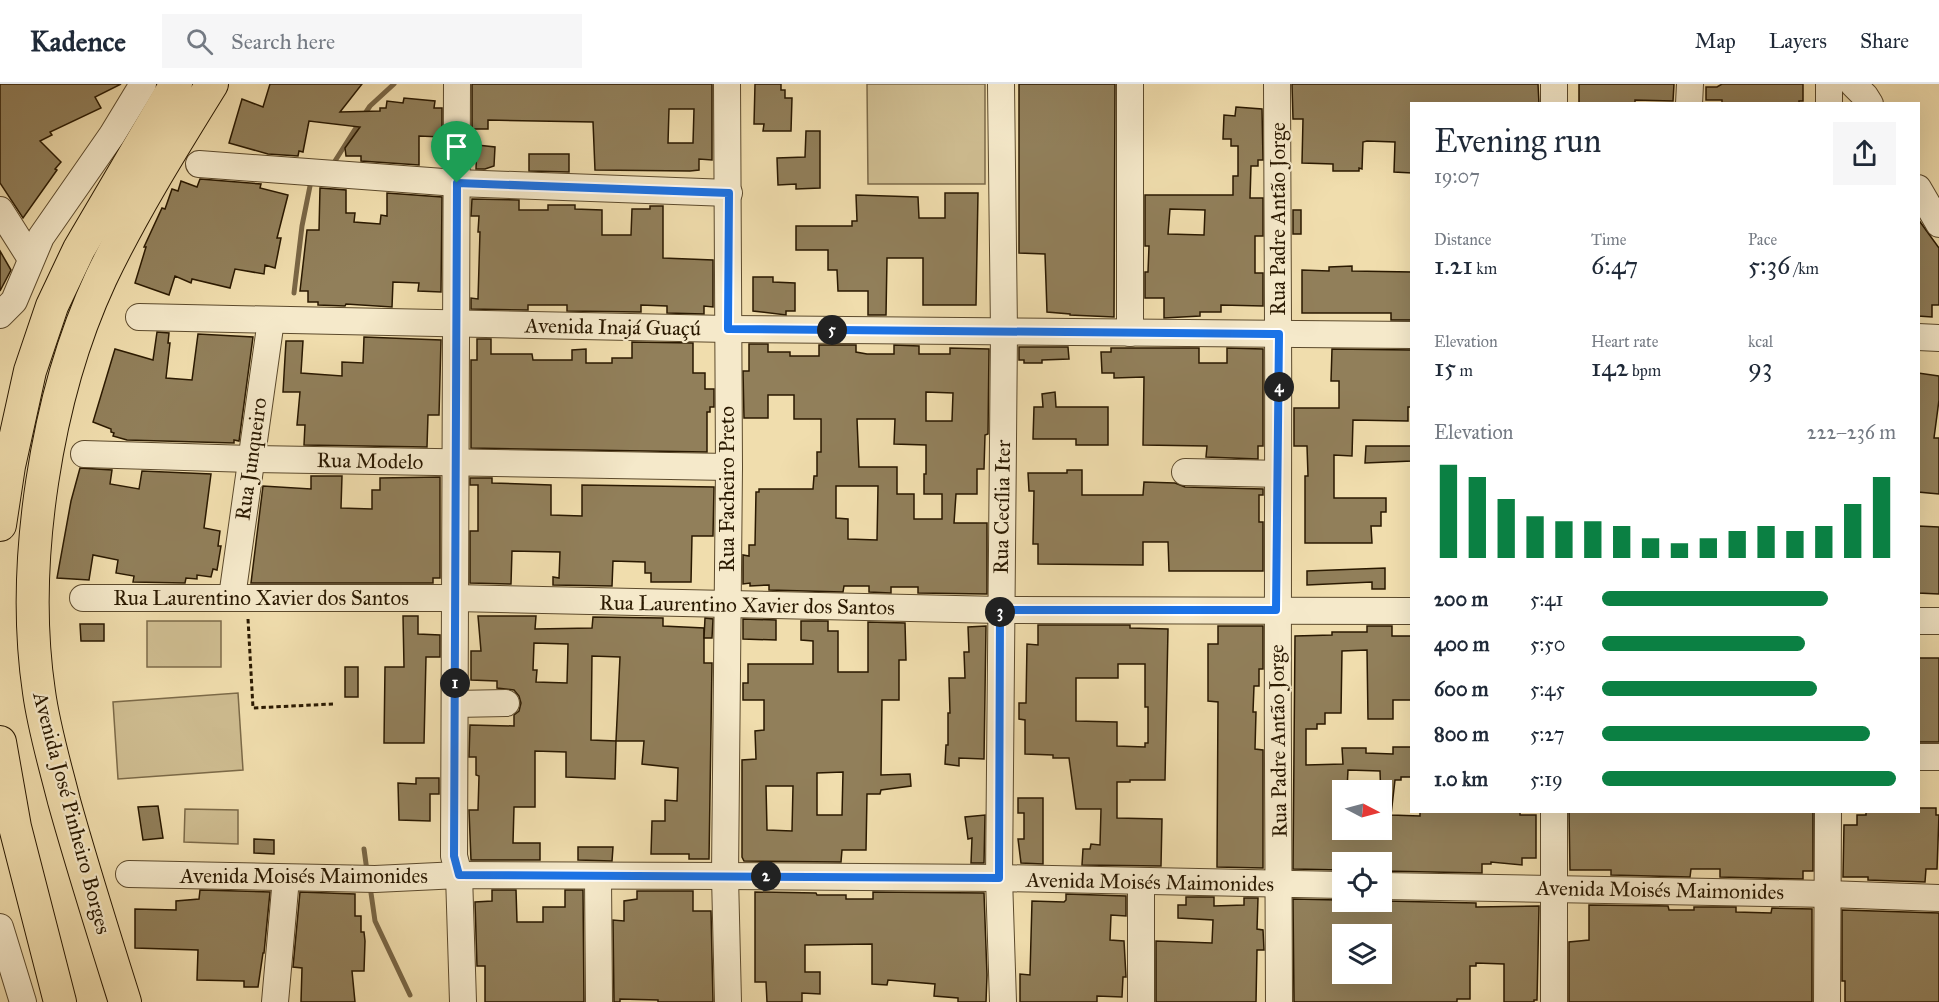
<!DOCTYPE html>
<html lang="en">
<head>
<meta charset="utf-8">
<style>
  :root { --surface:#fff; --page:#f6f6f7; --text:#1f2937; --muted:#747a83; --line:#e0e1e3; --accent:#0b8043 }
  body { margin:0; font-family:"IM FELL Great Primer",serif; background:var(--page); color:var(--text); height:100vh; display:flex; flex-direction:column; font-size:22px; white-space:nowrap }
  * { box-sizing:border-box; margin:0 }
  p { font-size:20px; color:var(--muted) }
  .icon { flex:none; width:33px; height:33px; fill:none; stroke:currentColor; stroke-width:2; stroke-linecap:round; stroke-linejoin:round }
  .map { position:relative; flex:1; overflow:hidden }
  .sheet { position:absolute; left:1410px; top:18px; width:510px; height:711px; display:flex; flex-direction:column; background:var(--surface); border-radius:0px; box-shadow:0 6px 24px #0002 }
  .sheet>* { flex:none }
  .needle { width:39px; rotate:96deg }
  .buttons { position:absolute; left:1332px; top:696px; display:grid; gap:12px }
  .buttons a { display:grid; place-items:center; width:60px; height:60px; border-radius:0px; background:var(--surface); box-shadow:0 6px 24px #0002; font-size:30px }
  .pin { position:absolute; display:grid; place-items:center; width:51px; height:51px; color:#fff; margin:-62px -26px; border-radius:50% 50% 50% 0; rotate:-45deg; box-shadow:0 0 6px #0007 }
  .pin .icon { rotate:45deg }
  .km { position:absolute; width:30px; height:30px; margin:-15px; border-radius:50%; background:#222; color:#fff; font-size:16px; line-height:30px; text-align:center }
  .round { display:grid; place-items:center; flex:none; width:63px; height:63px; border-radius:0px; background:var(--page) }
  .headline { display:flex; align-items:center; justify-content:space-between; height:102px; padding:0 24px }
  h1 { font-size:33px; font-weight:600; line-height:45px }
  .metrics { display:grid; grid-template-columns:repeat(3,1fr); gap:9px; height:102px; padding:6px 24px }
  .metrics div { display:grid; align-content:center }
  .metrics b { font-size:26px; font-weight:600 }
  .metrics small { font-size:16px; font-weight:400 }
  .metrics p { font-size:16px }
  .chart { height:168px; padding:12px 24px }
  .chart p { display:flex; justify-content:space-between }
  .chart svg { width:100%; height:108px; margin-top:6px; stroke:var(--accent); stroke-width:6 }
  ul { padding:0 24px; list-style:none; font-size:20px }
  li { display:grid; grid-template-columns:96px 72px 1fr; align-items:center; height:45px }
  li i { height:15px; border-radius:8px; background:var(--accent) }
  header { display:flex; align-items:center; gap:36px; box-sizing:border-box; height:84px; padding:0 30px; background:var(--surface); border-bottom:2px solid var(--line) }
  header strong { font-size:28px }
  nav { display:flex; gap:33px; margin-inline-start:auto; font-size:21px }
  .search { width:420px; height:54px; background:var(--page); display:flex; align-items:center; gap:15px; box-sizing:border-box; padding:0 21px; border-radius:0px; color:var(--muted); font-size:22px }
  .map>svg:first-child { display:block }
  .green { fill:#cebc90; stroke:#7c6a48; stroke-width:1.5 }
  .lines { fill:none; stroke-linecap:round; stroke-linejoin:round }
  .stream { stroke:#796645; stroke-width:5 }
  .building { fill:#917f5a; stroke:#2a1901; stroke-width:1.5; fill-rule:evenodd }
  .minor-casing { stroke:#5c4a2c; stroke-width:28 }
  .major-casing { stroke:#2a1901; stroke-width:34 }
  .path { stroke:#2a1901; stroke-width:3; stroke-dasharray:4.5 3; stroke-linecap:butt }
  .minor { stroke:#f5e9ca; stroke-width:26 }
  .major { stroke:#f0ddad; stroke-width:32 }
  .route-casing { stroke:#fff; stroke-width:12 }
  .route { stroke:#1a73e8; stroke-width:8 }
  .labels { text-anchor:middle; stroke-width:4.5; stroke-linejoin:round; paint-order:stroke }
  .street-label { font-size:21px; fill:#2a1901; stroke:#f5e9ca }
</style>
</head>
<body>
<header>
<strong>Kadence</strong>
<div class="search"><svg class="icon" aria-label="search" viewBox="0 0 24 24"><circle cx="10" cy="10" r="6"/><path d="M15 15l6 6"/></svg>Search here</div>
<nav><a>Map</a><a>Layers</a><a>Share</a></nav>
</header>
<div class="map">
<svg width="1939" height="918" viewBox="0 0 1939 918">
  <rect width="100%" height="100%" fill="#f0ddad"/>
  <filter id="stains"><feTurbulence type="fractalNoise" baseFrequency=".00333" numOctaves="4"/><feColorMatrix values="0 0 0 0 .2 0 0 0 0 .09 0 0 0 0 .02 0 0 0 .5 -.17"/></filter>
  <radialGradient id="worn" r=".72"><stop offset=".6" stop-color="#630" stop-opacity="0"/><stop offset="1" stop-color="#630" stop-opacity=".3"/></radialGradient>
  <g class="green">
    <polygon points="867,0 985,0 985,100 868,100"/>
    <rect x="147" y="537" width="74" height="46"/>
    <polygon points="238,609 243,686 118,695 113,618"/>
    <polygon points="185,725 238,726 238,760 184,758"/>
  </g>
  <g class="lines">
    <g class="stream">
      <polyline points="364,31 370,22 394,0"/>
      <polyline points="335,77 359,39"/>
      <polyline points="294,209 302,142 311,97"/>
      <polyline points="364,765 367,787"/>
      <polyline points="370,802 375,837 410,911"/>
    </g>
  </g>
  <g class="building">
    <polygon points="0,0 121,0 95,13 101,24 50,48 52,51 40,57 61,78 55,85 57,86 23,134 0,99"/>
    <polygon points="270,0 362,0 340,28 380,27 380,24 386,24 387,17 403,19 404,14 435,17 434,24 442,24 442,53 419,52 419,81 361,77 361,72 346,72 345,64 360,43 309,37 303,68 299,67 298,72 268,70 229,59 242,15 263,23"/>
    <path d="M472,0H712V76L699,75V86L690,87L595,86L593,38L488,36V45H472ZM669,25H694L693,59H668Z"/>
    <polygon points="755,0 781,0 781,6 785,6 785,14 792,14 791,47 763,47 764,40 754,40"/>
    <polygon points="1019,0 1115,0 1114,233 1070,231 1070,230 1047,228 1045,170 1019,169"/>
    <polygon points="1292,0 1538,0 1539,20 1412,20 1412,89 1394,88 1395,58 1367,57 1363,58 1362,85 1359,84 1359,87 1333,87 1333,80 1302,79 1303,35 1293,35"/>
    <polygon points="1579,0 1674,0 1673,17 1635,16 1635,20 1579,20"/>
    <polygon points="1722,0 1803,0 1803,17 1799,17 1799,20 1722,20 1722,16 1706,16 1706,3 1717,3"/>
    <path d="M1236,23L1262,25L1263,76H1258V82H1251L1250,114H1263V152H1255V189H1263V222L1221,221V228H1200V232L1164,234V214H1145V188H1148L1149,162H1145V111H1233V92H1238V62H1231V55H1223L1224,31L1235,32ZM1170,125L1205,126L1204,151L1168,150Z"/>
    <polygon points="806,47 820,47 820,104 796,105 796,100 778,101 777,74 805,73"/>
    <polygon points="477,61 495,63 494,82 485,85 476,85"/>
    <polygon points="529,70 569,70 569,88 529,87"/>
    <polygon points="200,95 261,100 260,104 288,111 277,154 281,154 275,184 265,181 264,190 235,185 230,204 192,195 191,199 175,192 169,211 135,199 146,163 144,163 162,124 165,125 172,105 178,107 181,97 197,103"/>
    <polygon points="320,104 346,106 346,129 355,129 354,138 380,140 381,131 387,132 387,109 442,113 441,208 418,207 419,199 393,198 392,223 346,220 345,222 318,221 318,218 308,218 308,207 300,207 307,146 319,146"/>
    <polygon points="945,109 978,109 976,221 923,221 923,174 887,174 886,231 868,231 868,207 838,207 837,186 828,186 828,166 796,166 796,142 852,142 852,137 857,137 856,111 918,113 919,134 945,134"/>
    <polygon points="472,115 519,116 519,126 548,126 548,121 575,121 575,125 602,126 602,151 631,151 632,125 650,125 650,122 663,122 663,174 713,176 713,223 704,222 704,230 667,229 667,222 641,221 641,228 567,227 567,221 528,221 528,226 471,225 471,214 478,215 480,148 478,148 479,132 471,132"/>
    <rect x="1293" y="126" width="8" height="24"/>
    <polygon points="1918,135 1939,164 1939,221 1932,221 1932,233 1918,232"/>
    <polygon points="0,167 11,186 0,207"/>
    <polygon points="1352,182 1352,187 1412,188 1412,236 1391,236 1391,229 1302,229 1302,186 1329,187 1329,183"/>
    <polygon points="753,193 773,193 773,198 795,199 795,227 786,227 786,231 753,227"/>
    <polygon points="157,248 169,249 168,259 170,259 166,294 192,296 198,250 253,253 239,357 234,356 234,359 127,356 113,352 114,349 111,348 111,345 93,338 115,265 153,276"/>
    <polygon points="364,253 441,256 439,331 428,331 427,363 304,361 305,341 297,341 300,308 283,308 286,257 303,257 301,289 342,292 342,278 363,279"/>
    <polygon points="477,255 491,255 491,270 532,270 533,276 572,276 572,266 586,265 586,279 612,279 612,274 632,274 632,258 693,259 693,289 705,289 705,305 714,305 714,323 710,323 710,328 707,328 707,368 471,364 471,276 477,276"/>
    <path d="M749,260H768V268H790V272H819V261H856V268L867,270H894V261L919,262V270H950V264L989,265L988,350L985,351L984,385H977V410H956L954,439H987V510L918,509V503H891V509L869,508V502H844L843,508L769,506V501L750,502V499L743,500V471L749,472V461H755L756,408H759V405H813L814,392H817V368H821V335H794V311H768V334H744L743,287H749ZM926,308L953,309L952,337H926ZM857,335H895L894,360L926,361V390H924V410H942V435H914V410H897V383H859ZM836,402H878L877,456L848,455V435L836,434Z"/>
    <polygon points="1019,263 1068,263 1069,275 1042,276 1042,279 1024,279 1024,276 1019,276"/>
    <polygon points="1111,264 1199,264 1199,279 1227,279 1227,264 1263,265 1263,362 1258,362 1258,375 1206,373 1207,362 1143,361 1144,293 1114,294 1114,289 1102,289 1101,268 1111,268"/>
    <polygon points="1332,265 1412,266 1412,323 1408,323 1408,337 1353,336 1352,372 1334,371 1334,414 1386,414 1386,428 1381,428 1381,442 1371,442 1372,459 1305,459 1305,392 1308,392 1307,362 1294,362 1294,324 1339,324 1339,297 1331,297"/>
    <polygon points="1918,289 1939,292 1939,316 1934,354 1939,354 1939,410 1918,408"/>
    <polygon points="1055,308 1056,323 1108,323 1108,361 1076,361 1076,355 1033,355 1034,323 1043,323 1042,310"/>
    <polygon points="1366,362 1412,362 1412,377 1365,379"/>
    <polygon points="80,384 112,386 110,400 139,405 142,387 211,390 204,444 220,447 218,462 221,462 217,486 213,485 211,493 197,491 197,495 186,494 185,499 133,498 134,492 116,489 118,476 93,471 89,496 57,494 71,417"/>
    <polygon points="1067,386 1082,386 1082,411 1143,411 1144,398 1175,399 1185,403 1263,405 1263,411 1259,411 1259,438 1263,438 1263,487 1169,487 1168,458 1143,458 1143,481 1038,480 1038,460 1033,460 1034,407 1029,407 1028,389 1067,389"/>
    <polygon points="311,392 342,392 341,424 372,425 372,406 380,406 380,394 440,393 440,494 433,494 433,499 251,499 263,402 311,405"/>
    <polygon points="470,394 492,394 492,399 551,401 551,431 582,432 582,401 714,403 713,452 692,452 691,498 651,498 651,489 645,489 645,478 613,477 612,502 553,501 553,493 559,494 560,468 512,467 511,500 470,499 470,447 478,447 478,401 470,401"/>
    <polygon points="1918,442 1939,443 1939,510 1918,509"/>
    <polygon points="1385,484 1385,505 1372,505 1372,498 1307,501 1307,487"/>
    <polygon points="403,532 418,532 418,550 440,551 440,573 426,573 424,659 384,659 385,583 404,583"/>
    <path d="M478,532H536L535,545L592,544L593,533L663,534V542L704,544V579H712L709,775H689V770H651L652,737H665V716L677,717L678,684L642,680L644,657H616L620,573L592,572L591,656L616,657L615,695L566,693V668L535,667V723H514L513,759H540V776H471L469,726H478L479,692L476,691V673H469L470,641L514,642V631L519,627L521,619L519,612L514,606L497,604V597L471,596V567H481ZM534,559L568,560L567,599L536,598L537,586H533Z"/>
    <polygon points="705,534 713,535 712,554 704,554"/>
    <polygon points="743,535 776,536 776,556 743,555"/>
    <path d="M801,537H828V547H838V588H868V538L905,539L906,576H899V616H882L881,691L910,690L911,702L881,706L880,710H867L866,766H842L841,778L744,777L742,773V676L756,675L755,647L764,646V616H743V599H748V580H813V557L801,556ZM843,688L842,731H817V689ZM766,702H793L792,747L767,746Z"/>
    <polygon points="80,540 104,540 104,557 81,557"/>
    <path d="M1038,541H1130V544L1168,545L1165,696H1130V698H1117V734L1162,735L1161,782L1082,781L1083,765H1090L1091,760L1100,761L1101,725H1076L1069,674H1053V671L1025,670V636L1019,635V619H1026L1027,560L1038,561ZM1118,580H1145V623H1148V659H1145V663L1117,662V638L1076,637V594H1118Z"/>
    <polygon points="986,542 984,675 959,674 959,682 945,680 946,661 948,661 948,629 950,629 949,594 965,594 964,568 969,568 968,543"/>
    <polygon points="1218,542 1263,542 1263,585 1259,585 1259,602 1254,602 1253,628 1256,628 1255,665 1263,666 1263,784 1217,783 1218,618 1208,617 1208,560 1218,560"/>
    <path d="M1367,542H1392V552H1412V616H1393V635H1368L1367,566L1342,567L1341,629H1325V640H1317V645H1306V681L1343,680L1342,664H1366V669L1393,670V663H1412L1411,693H1401V696H1395L1391,731L1420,732V728H1520V731H1536V774H1522V781L1491,778V780H1482V789L1382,787V778H1342V786L1293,785L1295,552L1332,551V548H1367ZM1348,686L1380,687L1382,746H1342V706H1347Z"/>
    <rect x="1918" y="574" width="21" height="84"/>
    <rect x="345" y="583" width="13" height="30"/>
    <polygon points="416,694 439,694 439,710 430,710 430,737 399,736 398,699 416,700"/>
    <polygon points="1018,714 1043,714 1043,780 1021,779 1018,755 1024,755 1024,729 1018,729"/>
    <polygon points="158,722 163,754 143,756 138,723"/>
    <polygon points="1918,724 1936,724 1936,731 1939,731 1937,785 1926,785 1925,798 1868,796 1868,793 1843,793 1844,741 1857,741 1857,731 1866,731 1866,728 1918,728"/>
    <polygon points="1569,728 1813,728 1813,787 1803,787 1803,795 1720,793 1720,785 1691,785 1690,793 1611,791 1611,786 1570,786"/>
    <polygon points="985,731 984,779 971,779 972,754 968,755 965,733"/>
    <polygon points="254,755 274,756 274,770 254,769"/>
    <polygon points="578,763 613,763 612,777 578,776"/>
    <polygon points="200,806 270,808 264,869 263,869 258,903 244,903 244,897 197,896 198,866 135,864 135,825 176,826 176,817 199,815"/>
    <polygon points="492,806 516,806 517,838 543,838 543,823 565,823 565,806 583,806 584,918 485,918 485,882 477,882 475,818 492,817"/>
    <polygon points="637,807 693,807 693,827 711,827 713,918 658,918 658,916 620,915 620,918 614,918 613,836 624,837 624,817 637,815"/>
    <polygon points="300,808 355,810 355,832 361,832 361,848 364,848 365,857 364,887 352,887 355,918 301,918 302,884 293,883"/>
    <polygon points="755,808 816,809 817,811 846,811 846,815 873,815 873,808 984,809 987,891 986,918 958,918 958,914 934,912 935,900 888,896 887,901 872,900 872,860 805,861 805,888 820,888 820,910 802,909 802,918 767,918 766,898 755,898"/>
    <polygon points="1066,810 1126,812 1126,832 1111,831 1110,856 1124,857 1126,893 1123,893 1122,913 1097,912 1097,918 1020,918 1020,890 1030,891 1032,817 1064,818 1066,816"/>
    <polygon points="1186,813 1214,813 1214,822 1244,821 1244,814 1258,814 1257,845 1263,846 1264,866 1257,866 1256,918 1156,918 1156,857 1212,859 1213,836 1178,834 1178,821 1186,821"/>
    <path d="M1293,815L1476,819V823L1539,822L1537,916H1534V918H1504V880L1476,879V882H1470V915H1457V918H1294ZM1342,850H1382V890H1342Z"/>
    <polygon points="1589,821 1668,822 1669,826 1694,826 1694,823 1736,823 1736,828 1771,829 1772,824 1812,825 1812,918 1569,918 1569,858 1589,856"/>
    <polygon points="1842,826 1939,829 1939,918 1845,918 1845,897 1842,897"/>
  </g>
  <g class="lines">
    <defs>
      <g id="minor">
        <polyline points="457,0 454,772 459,791 463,918"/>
        <polyline points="727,0 729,383 725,792 728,918"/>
        <polyline points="1001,0 1004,248 999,794 1003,918"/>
        <polyline points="1130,0 1130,249"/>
        <path d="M1277,0C1280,306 1276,612 1279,918"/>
        <polyline points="1554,0 1554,20"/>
        <polyline points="1829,0 1829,20"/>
        <polyline points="1853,0 1865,12 1870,20"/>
        <polyline points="1689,20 1690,0"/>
        <polyline points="199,80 457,99 729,109"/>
        <polyline points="1918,104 1939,140"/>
        <polyline points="0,126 31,175"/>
        <polyline points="0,231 14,217 41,153 112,51 143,0"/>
        <polyline points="139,233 728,245 1412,251"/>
        <polyline points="1918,253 1939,254"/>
        <polyline points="84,370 251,375 729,383"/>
        <polyline points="1185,388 1278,390"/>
        <polyline points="232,513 271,236"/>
        <polyline points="83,514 455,514 1001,526 1412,527"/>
        <polyline points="1918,537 1939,537"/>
        <polyline points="455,620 506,619"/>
        <polyline points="1918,673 1939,673"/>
        <polyline points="129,790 375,795 459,791 725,792 999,794 1342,801"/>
        <polyline points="598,793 599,918"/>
        <polyline points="1141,799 1141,918"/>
        <polyline points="1382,802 1828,810 1939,814"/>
        <polyline points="0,843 23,918"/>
        <polyline points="275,918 286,794"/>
        <polyline points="1554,918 1554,728"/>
        <polyline points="1827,918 1828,728"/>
      </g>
      <g id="major">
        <polyline points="0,441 9,382 30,287 52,222 79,165 176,0"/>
        <polyline points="0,658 15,743 60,918"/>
        <path d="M125,918C104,851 83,785 64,717C55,681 44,645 39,608C20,480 46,312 101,194C133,127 173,63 212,0"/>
      </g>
    </defs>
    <use href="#minor" class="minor-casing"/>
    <use href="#major" class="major-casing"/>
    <polyline class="path" points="248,535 253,624 333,620"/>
    <use href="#minor" class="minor"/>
    <use href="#major" class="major"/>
  </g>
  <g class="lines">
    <defs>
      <polygon id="route" points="457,99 729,109 728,245 1279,250 1276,526 1000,526 999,794 459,791 454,772"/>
    </defs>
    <use href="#route" class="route-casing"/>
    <use href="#route" class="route"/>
  </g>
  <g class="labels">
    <g class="street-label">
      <text transform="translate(1278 135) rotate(-90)" y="7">Rua Padre Antão Jorge</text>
      <text transform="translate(613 243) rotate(1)" y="7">Avenida Inajá Guaçú</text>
      <text transform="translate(251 375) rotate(-82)" y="7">Rua Junqueiro</text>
      <text transform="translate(370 377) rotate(1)" y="7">Rua Modelo</text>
      <text transform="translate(727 405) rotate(-90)" y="7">Rua Facheiro Preto</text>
      <text transform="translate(1002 423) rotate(-89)" y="7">Rua Cecília Iter</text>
      <text x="261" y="521">Rua Laurentino Xavier dos Santos</text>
      <text transform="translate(747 521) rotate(1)" y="7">Rua Laurentino Xavier dos Santos</text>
      <text transform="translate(1278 657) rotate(-91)" y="7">Rua Padre Antão Jorge</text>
      <text transform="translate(72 729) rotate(75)" y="7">Avenida José Pinheiro Borges</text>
      <text x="304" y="799">Avenida Moisés Maimonides</text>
      <text transform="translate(1150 798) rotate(1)" y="7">Avenida Moisés Maimonides</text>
      <text transform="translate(1660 806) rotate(1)" y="7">Avenida Moisés Maimonides</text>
    </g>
  </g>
  <rect width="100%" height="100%" filter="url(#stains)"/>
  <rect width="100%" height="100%" fill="url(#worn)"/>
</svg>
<div class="buttons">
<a><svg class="needle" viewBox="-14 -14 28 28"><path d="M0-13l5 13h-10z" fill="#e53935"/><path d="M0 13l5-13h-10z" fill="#747a83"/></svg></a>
<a><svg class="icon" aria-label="locate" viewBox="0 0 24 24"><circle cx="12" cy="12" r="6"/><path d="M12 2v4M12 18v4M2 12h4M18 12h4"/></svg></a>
<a><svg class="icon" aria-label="layers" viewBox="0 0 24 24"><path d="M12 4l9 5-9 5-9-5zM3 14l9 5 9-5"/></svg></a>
</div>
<div class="pin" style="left:457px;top:99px;background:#1e9e55"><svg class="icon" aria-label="arrive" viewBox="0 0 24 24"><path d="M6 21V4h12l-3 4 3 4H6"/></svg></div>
<b class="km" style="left:455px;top:599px">1</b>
<b class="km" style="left:766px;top:792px">2</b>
<b class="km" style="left:1000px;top:528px">3</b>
<b class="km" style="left:1279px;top:303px">4</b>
<b class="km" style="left:832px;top:246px">5</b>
<section class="sheet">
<div class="headline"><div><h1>Evening run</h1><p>19:07</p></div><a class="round"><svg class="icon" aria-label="share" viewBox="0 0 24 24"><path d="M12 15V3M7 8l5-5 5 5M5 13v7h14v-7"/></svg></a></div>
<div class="metrics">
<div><p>Distance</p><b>1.21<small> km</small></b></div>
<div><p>Time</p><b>6:47</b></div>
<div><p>Pace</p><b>5:36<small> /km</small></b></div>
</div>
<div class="metrics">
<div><p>Elevation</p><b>15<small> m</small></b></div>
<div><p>Heart rate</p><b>142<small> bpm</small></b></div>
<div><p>kcal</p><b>93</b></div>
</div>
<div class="chart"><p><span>Elevation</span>222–236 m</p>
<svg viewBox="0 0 160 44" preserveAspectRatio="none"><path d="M5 44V6M15 44V11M25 44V20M35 44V27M45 44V29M55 44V29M65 44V31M75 44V36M85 44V38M95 44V36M105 44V33M115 44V31M125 44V33M135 44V31M145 44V22M155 44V11"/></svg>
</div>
<ul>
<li><b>200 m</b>5:41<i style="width:77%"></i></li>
<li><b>400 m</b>5:50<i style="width:69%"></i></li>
<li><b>600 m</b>5:45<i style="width:73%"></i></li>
<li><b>800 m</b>5:27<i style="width:91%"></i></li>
<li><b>1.0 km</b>5:19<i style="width:100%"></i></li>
</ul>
</section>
</div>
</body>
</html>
